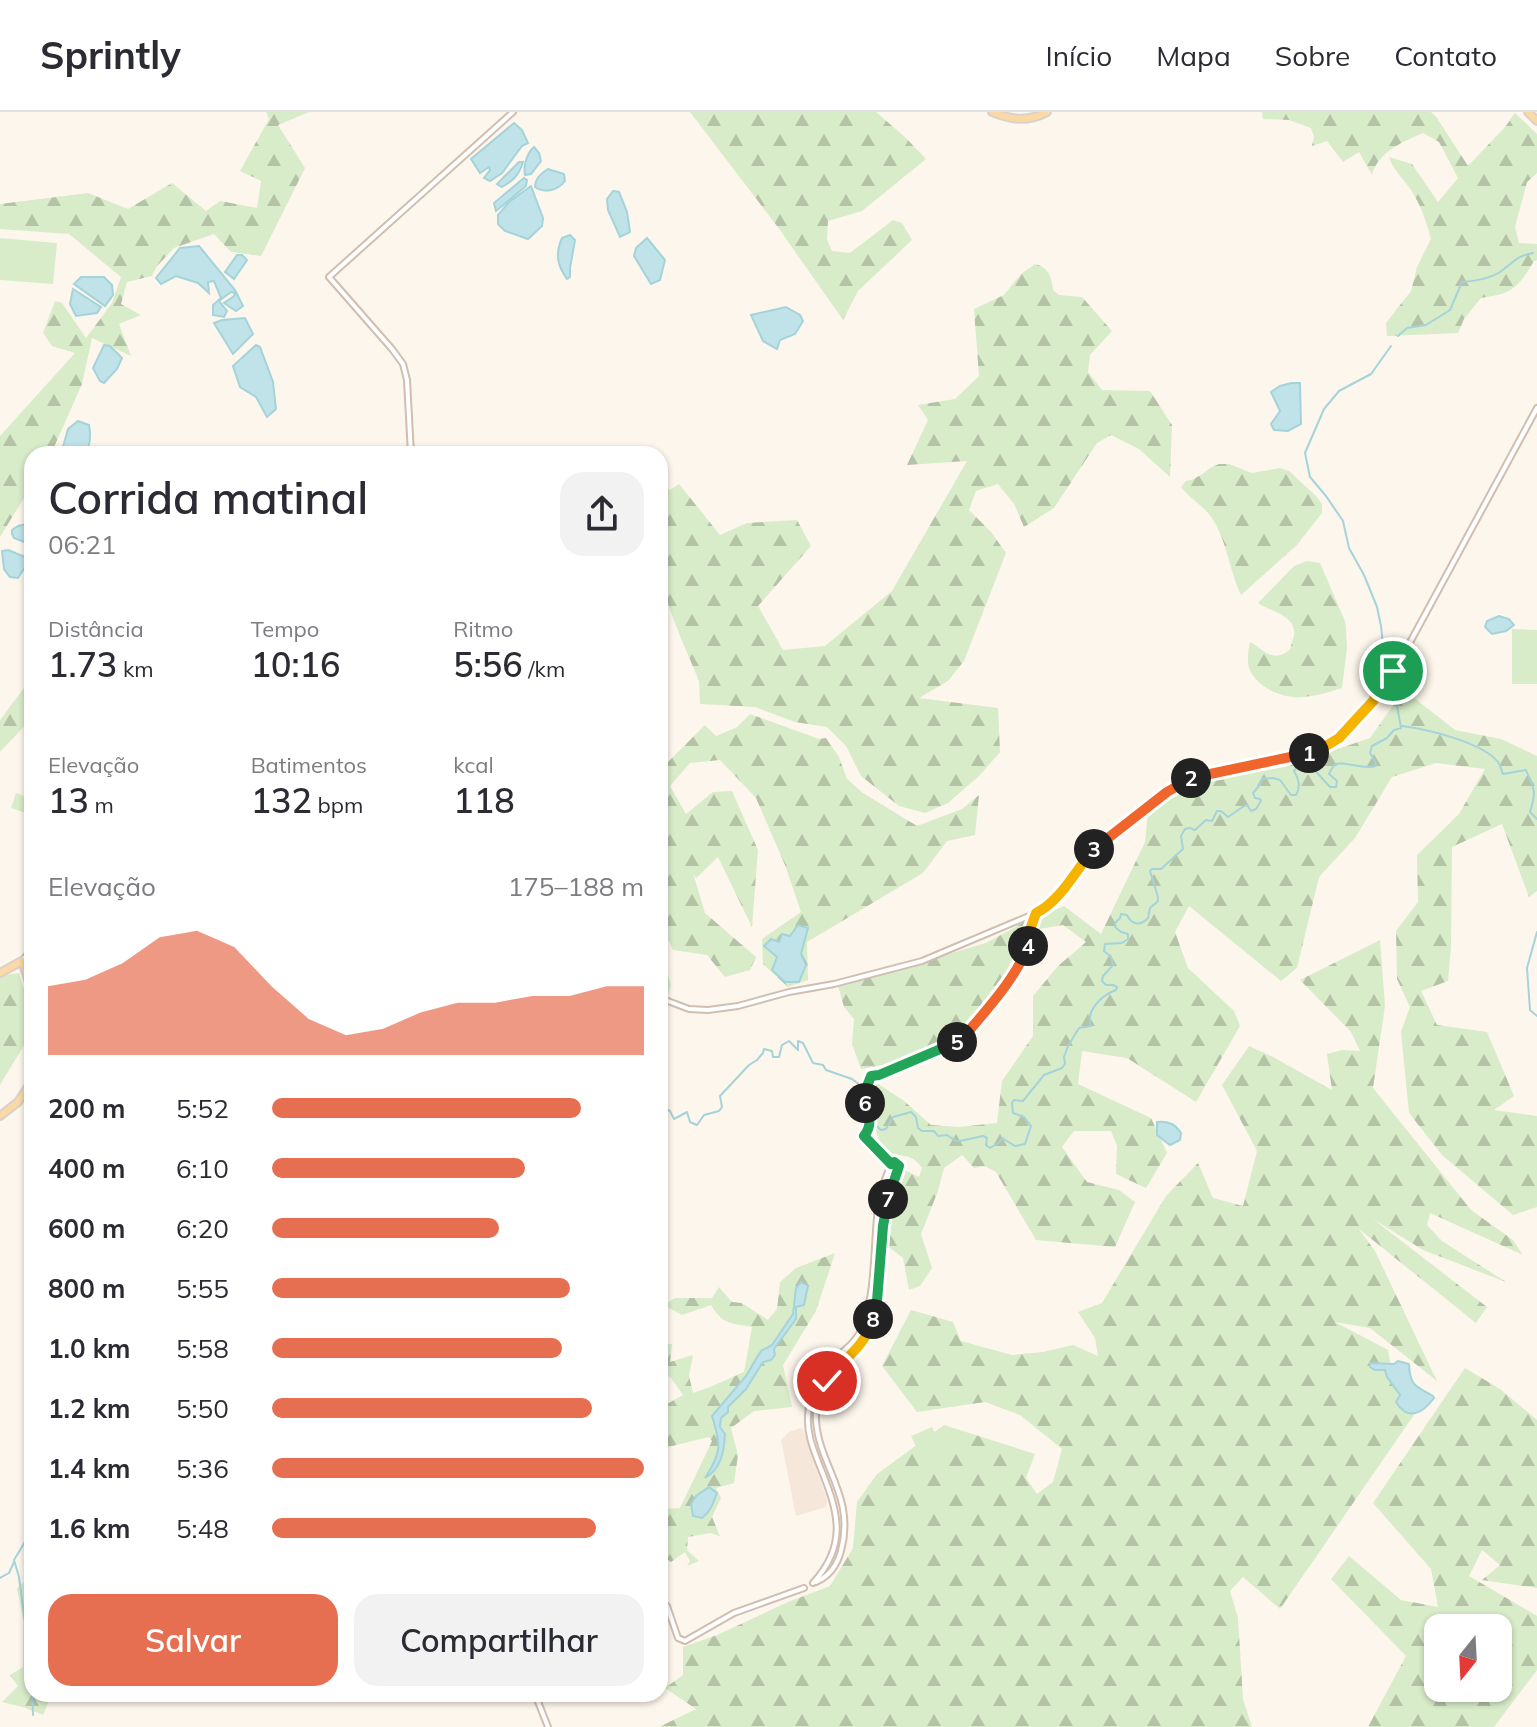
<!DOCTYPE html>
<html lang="pt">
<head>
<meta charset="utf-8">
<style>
  :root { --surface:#fff; --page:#f2f2f3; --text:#2b2b33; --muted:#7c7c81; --line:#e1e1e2; --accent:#e76f51 }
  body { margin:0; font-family:Mulish,sans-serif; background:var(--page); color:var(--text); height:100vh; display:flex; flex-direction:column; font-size:30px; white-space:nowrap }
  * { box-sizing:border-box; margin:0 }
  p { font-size:26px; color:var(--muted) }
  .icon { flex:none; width:44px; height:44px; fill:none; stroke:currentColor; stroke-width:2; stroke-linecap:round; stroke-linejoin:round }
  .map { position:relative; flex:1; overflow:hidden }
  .drawer { position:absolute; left:24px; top:334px; width:644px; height:1256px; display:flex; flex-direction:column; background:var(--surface); border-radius:24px; box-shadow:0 2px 6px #0004 }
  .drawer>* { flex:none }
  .needle { width:52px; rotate:198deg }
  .tools { position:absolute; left:1424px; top:1502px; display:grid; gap:16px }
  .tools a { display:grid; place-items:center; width:88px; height:88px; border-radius:16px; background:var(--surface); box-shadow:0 2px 6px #0004; font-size:40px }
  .pin { position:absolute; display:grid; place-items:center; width:68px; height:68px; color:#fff; margin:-34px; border:4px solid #fff; border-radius:50%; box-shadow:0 2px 8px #0007 }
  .km { position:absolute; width:40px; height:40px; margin:-20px; border-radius:50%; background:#222; color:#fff; font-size:22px; line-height:40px; text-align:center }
  .round { display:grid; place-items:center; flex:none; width:84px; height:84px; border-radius:24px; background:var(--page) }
  .headline { display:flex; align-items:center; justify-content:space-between; height:136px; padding:0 24px }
  h1 { font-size:44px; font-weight:600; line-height:60px }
  .figures { display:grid; grid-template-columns:repeat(3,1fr); gap:12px; height:136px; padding:8px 24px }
  .figures div { display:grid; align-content:center }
  .figures b { font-size:34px; font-weight:600 }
  .figures small { font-size:22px; font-weight:400 }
  .figures p { font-size:22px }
  .chart { height:224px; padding:16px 24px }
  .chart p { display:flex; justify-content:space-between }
  .chart svg { width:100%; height:144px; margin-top:8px; fill:var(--accent); opacity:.7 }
  .cta { display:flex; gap:16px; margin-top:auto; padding:16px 24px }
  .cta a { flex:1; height:92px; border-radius:24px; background:var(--accent); color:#fff; font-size:32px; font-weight:600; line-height:92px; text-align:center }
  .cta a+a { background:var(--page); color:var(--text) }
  ul { padding:0 24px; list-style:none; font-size:26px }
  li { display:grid; grid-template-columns:128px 96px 1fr; align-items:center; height:60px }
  li i { height:20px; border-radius:10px; background:var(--accent) }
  header { display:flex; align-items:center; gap:48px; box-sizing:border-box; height:112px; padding:0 40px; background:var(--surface); border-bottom:2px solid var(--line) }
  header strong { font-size:38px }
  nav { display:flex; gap:44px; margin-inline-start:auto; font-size:28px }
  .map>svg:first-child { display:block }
  .residential { fill:#f5e8da }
  .forest { fill:url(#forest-firs); fill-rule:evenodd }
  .garden { fill:#d8ecc9 }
  .water { fill:#bfe3e8; stroke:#a5d3da; stroke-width:2 }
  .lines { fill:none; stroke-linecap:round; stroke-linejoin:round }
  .stream { stroke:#a5d3da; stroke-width:2 }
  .minor-casing { stroke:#d1beb0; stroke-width:8 }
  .major-casing { stroke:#dad1cd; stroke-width:10 }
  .minor { stroke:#fff; stroke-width:4 }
  .major { stroke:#fbd9a5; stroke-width:6 }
  .split-1-casing { stroke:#fff; stroke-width:16 }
  .split-2-casing { stroke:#fff; stroke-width:16 }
  .split-3-casing { stroke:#fff; stroke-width:16 }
  .split-4-casing { stroke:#fff; stroke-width:16 }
  .split-5-casing { stroke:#fff; stroke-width:16 }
  .split-6-casing { stroke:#fff; stroke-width:16 }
  .split-7-casing { stroke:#fff; stroke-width:16 }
  .split-8-casing { stroke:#fff; stroke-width:16 }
  .split-9-casing { stroke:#fff; stroke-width:16 }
  .split-1 { stroke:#f5b400; stroke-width:10 }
  .split-2 { stroke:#f0652b; stroke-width:10 }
  .split-3 { stroke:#f0652b; stroke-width:10 }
  .split-4 { stroke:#f5b400; stroke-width:10 }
  .split-5 { stroke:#f0652b; stroke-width:10 }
  .split-6 { stroke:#22a559; stroke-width:10 }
  .split-7 { stroke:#22a559; stroke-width:10 }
  .split-8 { stroke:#22a559; stroke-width:10 }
  .split-9 { stroke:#f5b400; stroke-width:10 }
</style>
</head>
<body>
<header>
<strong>Sprintly</strong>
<nav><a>Início</a><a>Mapa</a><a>Sobre</a><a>Contato</a></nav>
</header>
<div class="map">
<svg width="1537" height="1615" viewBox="0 0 1537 1615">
  <defs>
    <pattern id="forest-firs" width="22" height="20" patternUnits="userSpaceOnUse" patternTransform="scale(2)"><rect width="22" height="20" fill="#d8ecc9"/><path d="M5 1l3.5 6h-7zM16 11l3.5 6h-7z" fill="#b4c2a5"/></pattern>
  </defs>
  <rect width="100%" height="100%" fill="#fdf6ec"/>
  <polygon class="residential" points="800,1316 803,1317 827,1388 826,1395 796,1404 781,1328 789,1320"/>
  <g class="forest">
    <polygon points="266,0 309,0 278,13 305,56 261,144 231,140 214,122 174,136 157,154 152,164 127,170 121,192 141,203 119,212 131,244 92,226 82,272 51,342 32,342 32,373 0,425 0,324 75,241 52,234 43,221 55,189 62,191 86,226 112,191 121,165 69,122 0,117 0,92 88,81 128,97 172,71 206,99 220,89 257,96 261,69 240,59 269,7"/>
    <polygon points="690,0 876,0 905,25 926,47 862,99 828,109 827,128 832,139 850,141 893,108 902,111 912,128 858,179 843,208 780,118"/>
    <path d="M1262,0H1431L1437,6L1468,54L1505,15L1515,1L1537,22V61L1527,70L1515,115L1519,131L1537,132V148L1534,149C1518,176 1512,182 1481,186L1464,207L1458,221L1387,224L1386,211L1411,179L1417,155L1431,127C1426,109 1421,93 1411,78C1403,66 1393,58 1389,45L1412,52L1438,90L1458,66L1439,30L1423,21C1402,30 1378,40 1372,63L1359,40L1343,50L1327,29L1312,34L1314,25L1311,16L1289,8L1263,7Z"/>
    <path d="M1035,152C1049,155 1052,166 1053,178L1059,183L1082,185L1112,219L1090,243L1088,260L1102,278L1150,279L1172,313L1170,365L1139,337L1111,323L1097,331L1054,396L1024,415L1014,392L998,372L976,379L969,398L991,420L1006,441L964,549L948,569L919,586L998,596L1000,640L979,664L948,691L925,701L899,694L861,664L846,634L827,615L795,610L755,595L700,592L699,569L678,519L660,471V373L670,378L679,372L720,423L747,411L797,408L811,434L758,494L783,538L825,534L892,479L967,349L907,353L928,308L918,293L955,287L979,264L974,197L1004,183L1021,162Z"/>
    <path d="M1219,352H1229L1252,361L1280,356L1289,359L1316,384L1322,392V401L1297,433L1241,483C1229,458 1226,422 1208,401C1200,392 1189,385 1181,375L1186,369C1200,367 1205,357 1219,352Z"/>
    <path d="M1307,449L1320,451L1345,509L1346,518L1347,536L1342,576C1329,580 1316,584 1303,585C1283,587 1257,576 1249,556C1247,548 1248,537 1250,530C1258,533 1264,542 1272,543C1278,545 1286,542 1290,537C1291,535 1293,526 1294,524C1297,503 1271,500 1258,491L1294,454Z"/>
    <polygon points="32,565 32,606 0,640 0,608"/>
    <path d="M1404,578L1455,618L1501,627L1537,644V779L1529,785L1502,712L1452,735L1451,835L1448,869L1421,879L1437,913L1487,920L1514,984L1494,998L1537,1004V1095L1513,1103L1442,1043L1409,1001L1401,920L1410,895L1397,867L1396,819L1418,790L1417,743L1459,702L1485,657L1436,651L1392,665L1355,726L1319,765L1297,856L1281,869L1189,794L1175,820L1188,856L1234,899L1240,914L1196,990L1127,946L1082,939L1078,972L1151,1006L1167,1041L1146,1076L1116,1062L1117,1034L1111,1019H1074L1062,1035L1087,1070L1119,1078L1135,1090L1115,1135L1036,1128L996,1060L985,1054L974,1056L962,1043L944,1056L938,1079L921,1122L932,1156L920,1174L909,1178L903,1146L885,1132L901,1056L919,1065L922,1056C910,1039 901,1047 887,1039C876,1032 869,992 864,978L875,970L903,988L931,1013L959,1015L997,1011L1002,969L1033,924V884L1058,854L1086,830L1063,813L1033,818L1040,805L1064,794L1101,822L1145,730L1148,700L1171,679L1206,668L1285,655L1370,626Z"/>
    <polygon points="750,602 819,627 826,626 839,645 847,667 863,681 917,714 962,697 979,683 975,723 947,729 923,761 807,830 808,868 788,875 763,852 762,827 801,800 785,753 756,686 720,648 690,651 670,674 686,702 713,680 732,679 758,738 752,815 718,745 696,766 693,761 705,801 756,845 750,858 725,865 707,843 673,838 660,811 660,658 705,613 716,624 737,615"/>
    <polygon points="1026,809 1025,823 1006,861 971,909 944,931 884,953 861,957 852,932 854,907 844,895 838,874 986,831"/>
    <polygon points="1380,828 1385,894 1373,976 1471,1098 1513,1128 1523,1143 1430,1101 1427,1113 1442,1129 1506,1170 1423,1138 1373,1107 1487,1195 1476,1211 1359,1117 1375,1139 1437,1269 1370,1216 1335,1210 1388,1238 1393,1266 1418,1297 1280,1497 1243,1465 1230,1479 1238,1506 1243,1587 1252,1615 659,1615 696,1597 665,1576 683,1563 683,1535 717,1523 788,1490 830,1474 853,1436 857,1390 877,1362 944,1313 1035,1342 1026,1366 1037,1382 1053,1370 1062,1337 1020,1303 985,1290 917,1300 882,1254 911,1198 953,1210 961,1229 1012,1243 1043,1240 1073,1233 1098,1244 1095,1226 1078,1200 1102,1191 1166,1084 1198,1051 1213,1086 1243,1094 1257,1039 1222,973 1249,934 1273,945 1332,978 1327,942 1342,938 1360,939 1351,920 1300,868"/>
    <polygon points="660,833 671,873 668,884 660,882"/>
    <polygon points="19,861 32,904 32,920 0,973 0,864"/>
    <path d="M835,1141L816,1199L783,1253L792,1295L754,1299L731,1316L738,1343L734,1371L716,1376L721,1386L712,1405L720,1424L710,1421L688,1425L687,1438L699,1449L687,1454L690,1449L685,1440L671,1450L660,1443V1397L680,1396L712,1329L709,1325L660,1337V1296L683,1283L671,1266L660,1260V1232H672L670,1250L693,1243L689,1264L693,1281L710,1275L744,1260L752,1215C731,1211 723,1213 711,1193L682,1203L664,1193L675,1186H712L719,1175L732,1190L742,1191L768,1208L777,1197L780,1170L796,1156Z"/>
    <path d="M1465,1256L1500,1277L1537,1308V1476L1482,1468L1500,1453L1482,1438L1469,1464L1537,1504V1558L1494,1615H1368L1406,1544L1331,1467L1349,1444L1401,1488L1438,1495L1431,1457L1373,1391ZM1438,1516H1498V1576H1438Z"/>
    <polygon points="32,1463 32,1582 52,1582 43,1603 23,1595 2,1590 18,1574 10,1563 23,1555 23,1507 17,1476"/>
  </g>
  <g class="garden">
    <polygon points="0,126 57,131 53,172 0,168"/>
    <polygon points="1512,517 1537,518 1537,572 1512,572"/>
    <polygon points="16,681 32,687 32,703 11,696"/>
    <polygon points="932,1315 947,1346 926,1356 911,1324"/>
  </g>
  <g class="water">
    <polygon points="514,11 522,18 528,31 522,34 502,61 490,69 484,66 490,58 489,55 480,61 471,47"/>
    <path d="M534,35L539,41L541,49L531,62L525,63C523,54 527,41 534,35Z"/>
    <path d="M519,50H523C519,63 514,68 502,75L497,72Z"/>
    <path d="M548,57L564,62L565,69C558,78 545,82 535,75C535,66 541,61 548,57Z"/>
    <polygon points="524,66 527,68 526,74 496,99 494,91"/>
    <polygon points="531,74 543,106 542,114 528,127 505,119 498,112 498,103 509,90"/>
    <polygon points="613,79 619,80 627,100 630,120 620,125 608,98 607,87"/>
    <path d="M570,123L575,128L570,156V165L567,167C557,153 555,142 562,126Z"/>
    <polygon points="647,126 665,148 660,168 651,172 634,144 636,136"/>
    <polygon points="199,134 235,178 243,194 236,199 224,191 234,184 235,181 231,180 219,189 227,199 224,205 213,203 213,193 221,186 214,169 208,170 209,181 198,171 176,164 161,172 156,166 180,136"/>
    <polygon points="237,143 242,143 247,148 234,167 225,160"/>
    <polygon points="81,165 104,165 112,173 113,183 105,194 74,172"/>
    <polygon points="73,177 101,195 97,201 76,204 70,192"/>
    <polygon points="786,195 800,203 803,209 795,222 780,228 777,237 763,229 751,203"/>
    <polygon points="245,206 253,222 233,242 214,211 222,208"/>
    <polygon points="104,233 110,234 122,246 117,257 104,271 100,269 93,256"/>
    <polygon points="256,233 260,235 273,270 276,297 267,305 256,285 240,275 233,254"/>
    <polygon points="1291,271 1300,271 1301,312 1288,319 1274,318 1271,312 1280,299 1271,280 1280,274"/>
    <path d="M78,309L89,313C91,323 91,333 85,342H61L68,317Z"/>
    <polygon points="32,411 32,433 14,426 12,422 12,418 18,414"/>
    <polygon points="8,438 30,447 18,466 10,465 4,457 2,439"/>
    <polygon points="1499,504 1509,507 1514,513 1506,519 1492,522 1485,515 1487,509"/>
    <polygon points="798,813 808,816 801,842 806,853 799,870 785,870 772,858 777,845 764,834 771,827 779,830 782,822 790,824"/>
    <path d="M1157,1010C1169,1009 1175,1012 1181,1021L1180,1028L1170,1033L1157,1023Z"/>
    <path d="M801,1170L808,1174L804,1193L796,1195V1207L774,1237L775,1243L771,1248L763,1250L746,1277L728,1295V1300L721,1306L720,1315L725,1322C724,1340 721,1357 705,1366C722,1340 721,1333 712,1304L746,1264L761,1239L772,1233L793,1202L796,1176Z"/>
    <path d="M1398,1249L1409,1252C1410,1275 1416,1274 1433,1284L1434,1286C1423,1301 1408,1310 1396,1290L1400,1283L1387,1265L1385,1258H1375L1370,1255V1251L1394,1252Z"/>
    <path d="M709,1375L717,1381C713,1391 711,1399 702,1406L693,1404L691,1392L696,1384Z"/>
  </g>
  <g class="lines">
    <g class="stream">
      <path d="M1398,224L1407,216L1426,213L1450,198L1462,170C1475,169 1489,167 1500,160C1513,151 1516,144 1533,141"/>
      <polyline points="1386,563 1381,514 1377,495 1364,463 1349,436 1343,409 1326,384 1310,365 1305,341 1324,297 1339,279 1371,262 1391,234"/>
      <path d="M1402,614C1426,617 1482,630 1498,650C1501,654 1501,658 1503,662L1526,658C1534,679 1537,677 1530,700L1537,707"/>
      <polyline points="1537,820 1527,856 1530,898 1537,904"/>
      <path d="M869,979L879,987L874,1012L881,1018L886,1017L893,1005L911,1000L916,1005L918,1016L922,1019H934L938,1024L947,1023L956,1029H960L983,1024L987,1026L986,1033L990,1036L1000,1030L1002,1026L1015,1034L1025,1032L1031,1014L1024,1005L1013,1001L1012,991L1014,988L1023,989L1044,963L1062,956L1065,952L1064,945L1068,934L1079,916L1091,914C1085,899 1102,883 1116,878L1117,875L1113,873H1106L1102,869L1103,864L1113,853L1111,845L1104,839L1105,832L1122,831L1128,827V822L1121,820L1115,815V811L1120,806L1121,802L1127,803C1131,812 1140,815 1148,806L1150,796L1158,789V785L1150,759L1152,757H1161L1183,737L1181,724L1185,717L1190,716L1195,718L1206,708L1212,709L1217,699H1221L1228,705L1244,694L1247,693L1251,699L1256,697L1261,689L1260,687L1255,686L1253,681L1259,674L1262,667L1273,666L1280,668L1291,683H1296C1301,674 1299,668 1294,659L1299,653H1310L1330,675H1336L1337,669L1329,662C1330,660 1333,653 1336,652C1344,649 1363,658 1376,654L1375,649L1370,641L1372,634L1387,626L1394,618L1401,616L1397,594L1390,578L1392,572L1388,568"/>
      <polyline points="660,994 670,999 674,1007 687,1000 690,1010 697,1013 704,1003 719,999 722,995 720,984 749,953 757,948 763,941 764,937 772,939 773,945 779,945 782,933 789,929 798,938 798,929 803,931 813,951 823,953 826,958 852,967 864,976"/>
      <polyline points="32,1402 31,1420 14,1448 19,1465 32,1563"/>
      <polyline points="0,1466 9,1461 14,1450"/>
      <polyline points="32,1582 33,1603"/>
    </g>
    <defs>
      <g id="minor">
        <polyline points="411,342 407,268 403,252 392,237 329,165 513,0"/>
        <polyline points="22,849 32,837"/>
        <polyline points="660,886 689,897 708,898 738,894 789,880 834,872 922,849 1041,799 1059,781 1094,737 1167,680 1185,669 1316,640 1339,626 1374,588 1376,576 1393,559 1401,547 1537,296"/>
        <path d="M890,1052L864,1024C874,1012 867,1005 865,991C863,982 867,973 871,964L879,963L946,936L963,926L1004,876L1024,846L1030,830L1031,815L1036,801"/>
        <path d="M816,1470C830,1464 837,1454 841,1439C857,1380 813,1350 816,1298C817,1281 829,1262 842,1250C850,1242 861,1235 867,1224C885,1190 878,1147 884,1110C885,1102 887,1094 889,1086C892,1075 898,1063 899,1052"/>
        <path d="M813,1471C850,1431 837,1397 819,1352C813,1336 807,1322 808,1305C809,1285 816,1264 831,1250C843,1239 857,1230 863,1214C877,1174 873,1129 879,1087C881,1075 887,1063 891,1052L894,1050L899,1052"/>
        <polyline points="660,1499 667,1494 678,1526 685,1529 734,1501 804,1476"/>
        <polyline points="535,1582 548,1615"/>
      </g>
      <g id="major">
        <path d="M992,0C1011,8 1028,10 1047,0"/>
        <polyline points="1528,0 1537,9"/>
        <polyline points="0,861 22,849 32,879"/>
        <polyline points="0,1004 18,990 32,969"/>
      </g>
    </defs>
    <use href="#minor" class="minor-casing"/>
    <use href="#major" class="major-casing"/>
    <use href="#minor" class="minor"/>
    <use href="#major" class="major"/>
  </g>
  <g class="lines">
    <defs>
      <polyline id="split-1" points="1309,641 1316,640 1339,626 1374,588 1376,576 1393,559"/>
      <polyline id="split-2" points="1191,666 1309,641"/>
      <polyline id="split-3" points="1094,737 1167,680 1191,666"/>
      <path id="split-4" d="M1028,834L1031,815L1036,801C1061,789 1076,757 1094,737"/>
      <path id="split-5" d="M957,930L963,926C986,898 1015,868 1028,834"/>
      <polyline id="split-6" points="865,991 866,977 871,964 879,963 957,930"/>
      <path id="split-7" d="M865,991C869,1003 873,1013 864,1024L891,1052L894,1050L899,1054L888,1087"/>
      <polyline id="split-8" points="873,1207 877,1189 883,1114 888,1087"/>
      <path id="split-9" d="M827,1269C844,1245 864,1237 873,1207"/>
    </defs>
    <use href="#split-1" class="split-1-casing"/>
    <use href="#split-2" class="split-2-casing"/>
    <use href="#split-3" class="split-3-casing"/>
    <use href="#split-4" class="split-4-casing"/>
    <use href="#split-5" class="split-5-casing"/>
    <use href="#split-6" class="split-6-casing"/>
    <use href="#split-7" class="split-7-casing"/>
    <use href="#split-8" class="split-8-casing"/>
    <use href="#split-9" class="split-9-casing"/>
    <use href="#split-1" class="split-1"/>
    <use href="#split-2" class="split-2"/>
    <use href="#split-3" class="split-3"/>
    <use href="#split-4" class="split-4"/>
    <use href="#split-5" class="split-5"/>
    <use href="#split-6" class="split-6"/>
    <use href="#split-7" class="split-7"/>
    <use href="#split-8" class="split-8"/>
    <use href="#split-9" class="split-9"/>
  </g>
</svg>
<div class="tools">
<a><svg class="needle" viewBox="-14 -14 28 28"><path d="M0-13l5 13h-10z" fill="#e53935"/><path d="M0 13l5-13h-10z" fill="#7c7c81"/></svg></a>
</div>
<div class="pin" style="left:1393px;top:559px;background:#1e9e55"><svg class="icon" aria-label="arrive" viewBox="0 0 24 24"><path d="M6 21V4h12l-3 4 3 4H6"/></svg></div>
<div class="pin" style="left:827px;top:1269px;background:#d93025"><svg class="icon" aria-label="check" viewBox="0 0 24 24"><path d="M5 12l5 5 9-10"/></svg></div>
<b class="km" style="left:1309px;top:641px">1</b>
<b class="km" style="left:1191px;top:666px">2</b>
<b class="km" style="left:1094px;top:737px">3</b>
<b class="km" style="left:1028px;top:834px">4</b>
<b class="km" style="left:957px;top:930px">5</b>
<b class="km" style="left:865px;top:991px">6</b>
<b class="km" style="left:888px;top:1087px">7</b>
<b class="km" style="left:873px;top:1207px">8</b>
<section class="drawer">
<div class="headline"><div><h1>Corrida matinal</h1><p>06:21</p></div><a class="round"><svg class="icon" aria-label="share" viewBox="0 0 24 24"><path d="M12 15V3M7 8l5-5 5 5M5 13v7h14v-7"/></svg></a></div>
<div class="figures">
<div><p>Distância</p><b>1.73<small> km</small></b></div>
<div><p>Tempo</p><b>10:16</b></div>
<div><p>Ritmo</p><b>5:56<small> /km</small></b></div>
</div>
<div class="figures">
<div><p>Elevação</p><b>13<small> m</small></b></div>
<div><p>Batimentos</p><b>132<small> bpm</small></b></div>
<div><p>kcal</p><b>118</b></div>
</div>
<div class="chart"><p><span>Elevação</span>175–188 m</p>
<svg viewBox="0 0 160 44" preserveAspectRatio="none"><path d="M0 44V23L10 21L20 16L30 8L40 6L50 11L60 23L70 33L80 38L90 36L100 31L110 28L120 28L130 26L140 26L150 23L160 23V44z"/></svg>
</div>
<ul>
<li><b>200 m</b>5:52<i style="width:83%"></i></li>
<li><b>400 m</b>6:10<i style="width:68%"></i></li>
<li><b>600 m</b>6:20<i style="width:61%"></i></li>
<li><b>800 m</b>5:55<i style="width:80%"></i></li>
<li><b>1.0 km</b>5:58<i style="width:78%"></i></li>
<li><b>1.2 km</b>5:50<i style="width:86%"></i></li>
<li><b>1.4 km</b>5:36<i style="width:100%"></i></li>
<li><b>1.6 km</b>5:48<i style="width:87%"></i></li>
</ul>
<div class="cta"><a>Salvar</a><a>Compartilhar</a></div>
</section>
</div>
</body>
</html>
